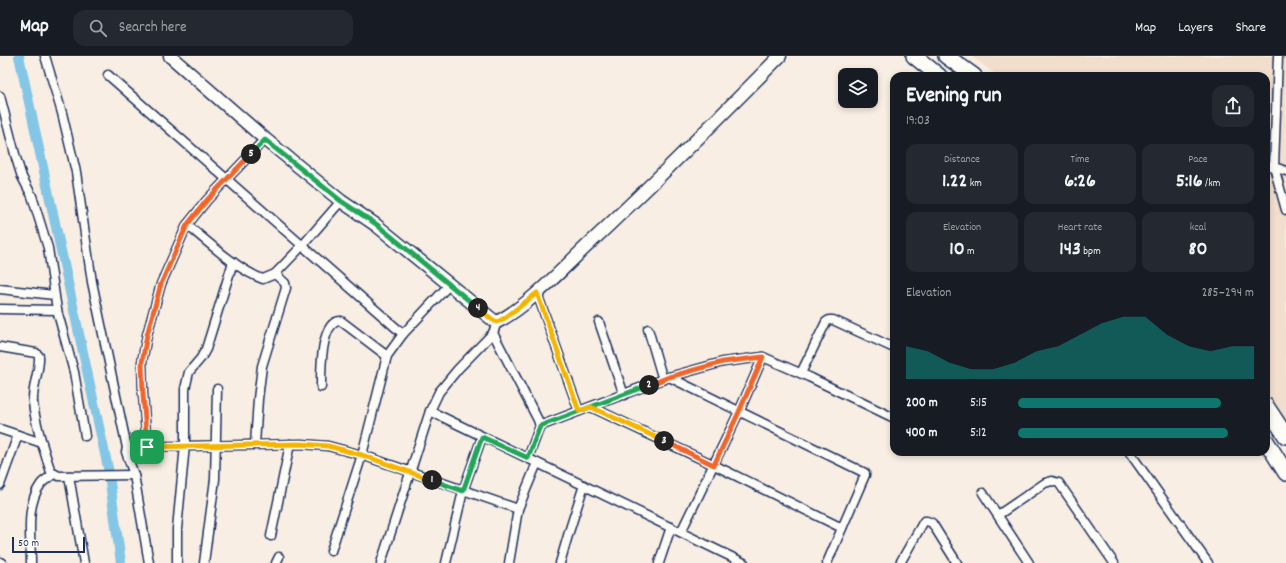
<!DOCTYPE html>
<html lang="en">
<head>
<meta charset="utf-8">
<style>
  :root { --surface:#171b24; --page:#242831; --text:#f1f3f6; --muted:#9ea1a6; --line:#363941; --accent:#0f766e }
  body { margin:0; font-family:Dekko,sans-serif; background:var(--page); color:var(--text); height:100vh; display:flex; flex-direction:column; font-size:15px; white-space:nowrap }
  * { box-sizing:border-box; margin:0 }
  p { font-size:13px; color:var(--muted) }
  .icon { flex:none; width:22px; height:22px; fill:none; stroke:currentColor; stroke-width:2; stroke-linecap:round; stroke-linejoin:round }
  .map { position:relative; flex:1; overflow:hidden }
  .panel { position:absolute; left:890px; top:16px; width:380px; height:384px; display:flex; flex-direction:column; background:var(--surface); border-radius:12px; box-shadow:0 2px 6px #0003 }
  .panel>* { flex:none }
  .fabs { position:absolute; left:838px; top:12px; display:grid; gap:8px }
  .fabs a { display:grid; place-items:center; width:40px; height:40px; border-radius:8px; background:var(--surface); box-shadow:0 2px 6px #0003; font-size:20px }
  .scale { position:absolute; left:12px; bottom:10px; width:73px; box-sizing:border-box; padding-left:4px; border:2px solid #1b2f5e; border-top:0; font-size:11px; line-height:14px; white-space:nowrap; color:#1b2f5e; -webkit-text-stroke:3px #fdfcf7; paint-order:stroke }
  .pin { position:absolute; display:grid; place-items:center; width:34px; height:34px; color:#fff; margin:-17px; border-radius:8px; box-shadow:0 2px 6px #0006 }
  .km { position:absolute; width:20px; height:20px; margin:-10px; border-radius:50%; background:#222; color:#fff; font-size:11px; line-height:20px; text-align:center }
  .round { display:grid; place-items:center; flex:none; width:42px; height:42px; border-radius:12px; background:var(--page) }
  .head { display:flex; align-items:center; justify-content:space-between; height:68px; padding:0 16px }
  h1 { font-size:22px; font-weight:700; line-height:30px }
  .figures { display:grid; grid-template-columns:repeat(3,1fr); gap:6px; height:68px; padding:4px 16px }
  .figures div { display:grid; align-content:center; border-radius:10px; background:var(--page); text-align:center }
  .figures b { font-size:20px; font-weight:700 }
  .figures small { font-size:11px; font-weight:400 }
  .figures p { font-size:11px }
  .chart { height:112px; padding:8px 16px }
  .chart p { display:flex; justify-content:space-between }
  .chart svg { width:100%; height:72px; margin-top:4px; fill:var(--accent); opacity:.7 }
  ul { padding:0 16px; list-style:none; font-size:13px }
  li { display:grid; grid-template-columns:64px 48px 1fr; align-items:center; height:30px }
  li i { height:10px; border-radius:5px; background:var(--accent) }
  header { display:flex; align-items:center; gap:24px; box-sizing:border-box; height:56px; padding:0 20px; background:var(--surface); border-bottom:1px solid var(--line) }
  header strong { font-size:19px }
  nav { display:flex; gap:22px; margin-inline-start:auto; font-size:14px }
  .search { width:280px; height:36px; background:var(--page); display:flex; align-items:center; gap:10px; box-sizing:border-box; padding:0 14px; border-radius:12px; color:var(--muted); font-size:15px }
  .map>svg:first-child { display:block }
  .built { fill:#f2decc }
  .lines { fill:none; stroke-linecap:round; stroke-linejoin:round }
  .canal { stroke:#84c6e5; stroke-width:10 }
  .street-casing { stroke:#1b2f5e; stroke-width:11 }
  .secondary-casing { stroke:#1b2f5e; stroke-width:15 }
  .highway-casing { stroke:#1b2f5e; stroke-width:18 }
  .street { stroke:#fdfcf7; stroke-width:8 }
  .secondary { stroke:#fdfcf7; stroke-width:12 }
  .highway { stroke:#fdfcf7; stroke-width:15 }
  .split-1-casing { stroke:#fff; stroke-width:8 }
  .split-2-casing { stroke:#fff; stroke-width:8 }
  .split-3-casing { stroke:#fff; stroke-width:8 }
  .split-4-casing { stroke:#fff; stroke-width:8 }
  .split-5-casing { stroke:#fff; stroke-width:8 }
  .split-6-casing { stroke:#fff; stroke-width:8 }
  .split-1 { stroke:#f5b400; stroke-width:5 }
  .split-2 { stroke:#22a559; stroke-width:5 }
  .split-3 { stroke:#f0652b; stroke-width:5 }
  .split-4 { stroke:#f5b400; stroke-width:5 }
  .split-5 { stroke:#22a559; stroke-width:5 }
  .split-6 { stroke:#f0652b; stroke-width:5 }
</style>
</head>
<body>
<header>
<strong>Map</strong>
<div class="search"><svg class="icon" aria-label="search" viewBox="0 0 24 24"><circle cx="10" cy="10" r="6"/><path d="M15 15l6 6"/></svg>Search here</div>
<nav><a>Map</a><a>Layers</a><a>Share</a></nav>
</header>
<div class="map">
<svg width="1286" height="507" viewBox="0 0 1286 507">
  <rect width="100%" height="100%" fill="#f8eee3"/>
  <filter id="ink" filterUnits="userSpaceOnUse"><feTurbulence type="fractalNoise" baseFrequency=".025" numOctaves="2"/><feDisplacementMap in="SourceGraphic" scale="8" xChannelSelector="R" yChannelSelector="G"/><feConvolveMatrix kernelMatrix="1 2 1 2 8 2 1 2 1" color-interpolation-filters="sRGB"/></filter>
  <g filter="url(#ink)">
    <polygon class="built" points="971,0 1286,0 1286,371 1266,341 1266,20 998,20"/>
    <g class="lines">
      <polyline class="canal" points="19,0 108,412 121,507"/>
      <defs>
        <g id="street">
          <polyline points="45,0 62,57 76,116 92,226 127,392 126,396 134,419 149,507"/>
          <polyline points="1278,0 1274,111 1286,115"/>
          <polyline points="108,19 403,278"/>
          <polyline points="0,40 16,102 22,121 32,140 48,192 57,254 74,316 85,380"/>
          <polyline points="1266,109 1274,111 1286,154"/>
          <path d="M187,169C207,185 239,215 263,223L275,218L285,227L286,232L262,310L258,343L255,388"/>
          <polyline points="275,218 302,190 341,145"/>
          <polyline points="0,233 54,239"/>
          <polyline points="537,237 579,355"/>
          <polyline points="0,253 57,254"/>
          <polyline points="599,266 624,339"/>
          <polyline points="648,273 663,324"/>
          <polyline points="493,277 538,364 540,370 528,402"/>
          <path d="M0,291L36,297L39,300C40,315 32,330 33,346C35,368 44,395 51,416L59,420L134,419"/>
          <polyline points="801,317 826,266 829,264 833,264 894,292"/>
          <polyline points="669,321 865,417 865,419 827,507"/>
          <path d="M321,331C321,317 320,264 341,265L387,300"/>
          <polyline points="591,351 714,409 842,472"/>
          <polyline points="430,355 744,507"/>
          <polyline points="540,370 669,321 723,306 763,301 809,321 894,362"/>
          <polyline points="0,373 42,387"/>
          <polyline points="147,391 143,338 142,306 147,279 161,228 187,169 207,144 265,83"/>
          <polyline points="127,392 129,391 301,388 328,390 362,399 518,453"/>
          <polyline points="1130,397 1208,507"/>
          <polyline points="69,420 84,507"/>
          <polyline points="0,429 18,379"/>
          <polyline points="983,437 1029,507"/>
          <polyline points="998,459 1045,427 1052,425 1059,427 1114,507"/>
          <polyline points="681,476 739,356 763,301"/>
          <polyline points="271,480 290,388"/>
          <polyline points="331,495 362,399 387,300 403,278 450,228"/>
          <polyline points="0,506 2,507"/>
          <path d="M31,507C31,481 25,450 41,428C44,424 50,421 54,418"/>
          <polyline points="177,507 177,473 185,389 185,333 189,316 201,302 206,293 233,206"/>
          <polyline points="204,507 215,423 217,333"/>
          <polyline points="276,507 279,501"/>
          <polyline points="381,507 430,355 439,336 458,313 493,277 497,266"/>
          <polyline points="446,507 463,435 482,381"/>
          <polyline points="509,507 518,453 537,407"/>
          <polyline points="560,507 569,476 584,429"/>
          <polyline points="659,507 671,471"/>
          <polyline points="900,507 924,465 927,465 932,467 957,507"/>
        </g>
        <path id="secondary" d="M170,0L265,83L341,145L376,169L493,264L497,266C530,249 564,211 592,185C656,125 718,63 780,0"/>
        <g id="highway">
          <polyline points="914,0 939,20"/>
          <polyline points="946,0 974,20"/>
          <polyline points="1266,350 1286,380"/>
          <polyline points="1266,385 1286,417"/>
        </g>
      </defs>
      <use href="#street" class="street-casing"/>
      <use href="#secondary" class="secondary-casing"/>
      <use href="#highway" class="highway-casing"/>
      <use href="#street" class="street"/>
      <use href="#secondary" class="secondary"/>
      <use href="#highway" class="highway"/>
    </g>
  </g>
  <g class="lines" filter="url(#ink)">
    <defs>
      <polyline id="split-1" points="147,391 301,388 328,390 362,399 432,424"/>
      <polyline id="split-2" points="432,424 463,435 482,381 528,402 540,370 649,329"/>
      <polyline id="split-3" points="649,329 669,321 723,306 763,301 739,356 714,409 664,385"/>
      <polyline id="split-4" points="478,252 493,264 497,266 505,262 537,237 579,355 591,351 664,385"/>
      <polyline id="split-5" points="251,98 265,84 341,145 376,168 478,252"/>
      <polyline id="split-6" points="147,391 143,338 142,306 147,279 161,228 187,169 207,144 251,98"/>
    </defs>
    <use href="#split-1" class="split-1-casing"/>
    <use href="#split-2" class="split-2-casing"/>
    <use href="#split-3" class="split-3-casing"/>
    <use href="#split-4" class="split-4-casing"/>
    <use href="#split-5" class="split-5-casing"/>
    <use href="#split-6" class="split-6-casing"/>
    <use href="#split-1" class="split-1"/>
    <use href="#split-2" class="split-2"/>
    <use href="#split-3" class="split-3"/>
    <use href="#split-4" class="split-4"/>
    <use href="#split-5" class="split-5"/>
    <use href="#split-6" class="split-6"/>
  </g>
</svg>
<div class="fabs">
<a><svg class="icon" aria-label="layers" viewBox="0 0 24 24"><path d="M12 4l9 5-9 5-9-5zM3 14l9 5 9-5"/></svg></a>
</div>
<div class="scale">50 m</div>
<div class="pin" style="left:147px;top:391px;background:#1e9e55"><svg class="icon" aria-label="arrive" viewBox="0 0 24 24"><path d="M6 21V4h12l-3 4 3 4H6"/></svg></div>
<b class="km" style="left:432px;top:424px">1</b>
<b class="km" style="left:649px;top:329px">2</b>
<b class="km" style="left:664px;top:385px">3</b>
<b class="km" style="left:478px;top:252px">4</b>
<b class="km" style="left:251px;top:98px">5</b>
<section class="panel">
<div class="head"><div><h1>Evening run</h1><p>19:03</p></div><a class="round"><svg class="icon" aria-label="share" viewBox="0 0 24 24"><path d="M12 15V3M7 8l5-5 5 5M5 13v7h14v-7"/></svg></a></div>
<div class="figures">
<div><p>Distance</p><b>1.22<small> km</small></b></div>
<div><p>Time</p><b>6:26</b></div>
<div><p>Pace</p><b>5:16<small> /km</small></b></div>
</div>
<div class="figures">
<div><p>Elevation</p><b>10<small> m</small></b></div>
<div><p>Heart rate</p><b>143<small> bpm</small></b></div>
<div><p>kcal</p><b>80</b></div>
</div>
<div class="chart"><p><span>Elevation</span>285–294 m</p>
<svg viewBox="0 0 160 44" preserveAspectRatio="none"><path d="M0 44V24L10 27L20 34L30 38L40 38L50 34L60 27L70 24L80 17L90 10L100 6L110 6L120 17L130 24L140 27L150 24L160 24V44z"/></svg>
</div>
<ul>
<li><b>200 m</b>5:15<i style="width:86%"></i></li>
<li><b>400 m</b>5:12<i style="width:89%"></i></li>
</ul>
</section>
</div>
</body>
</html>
